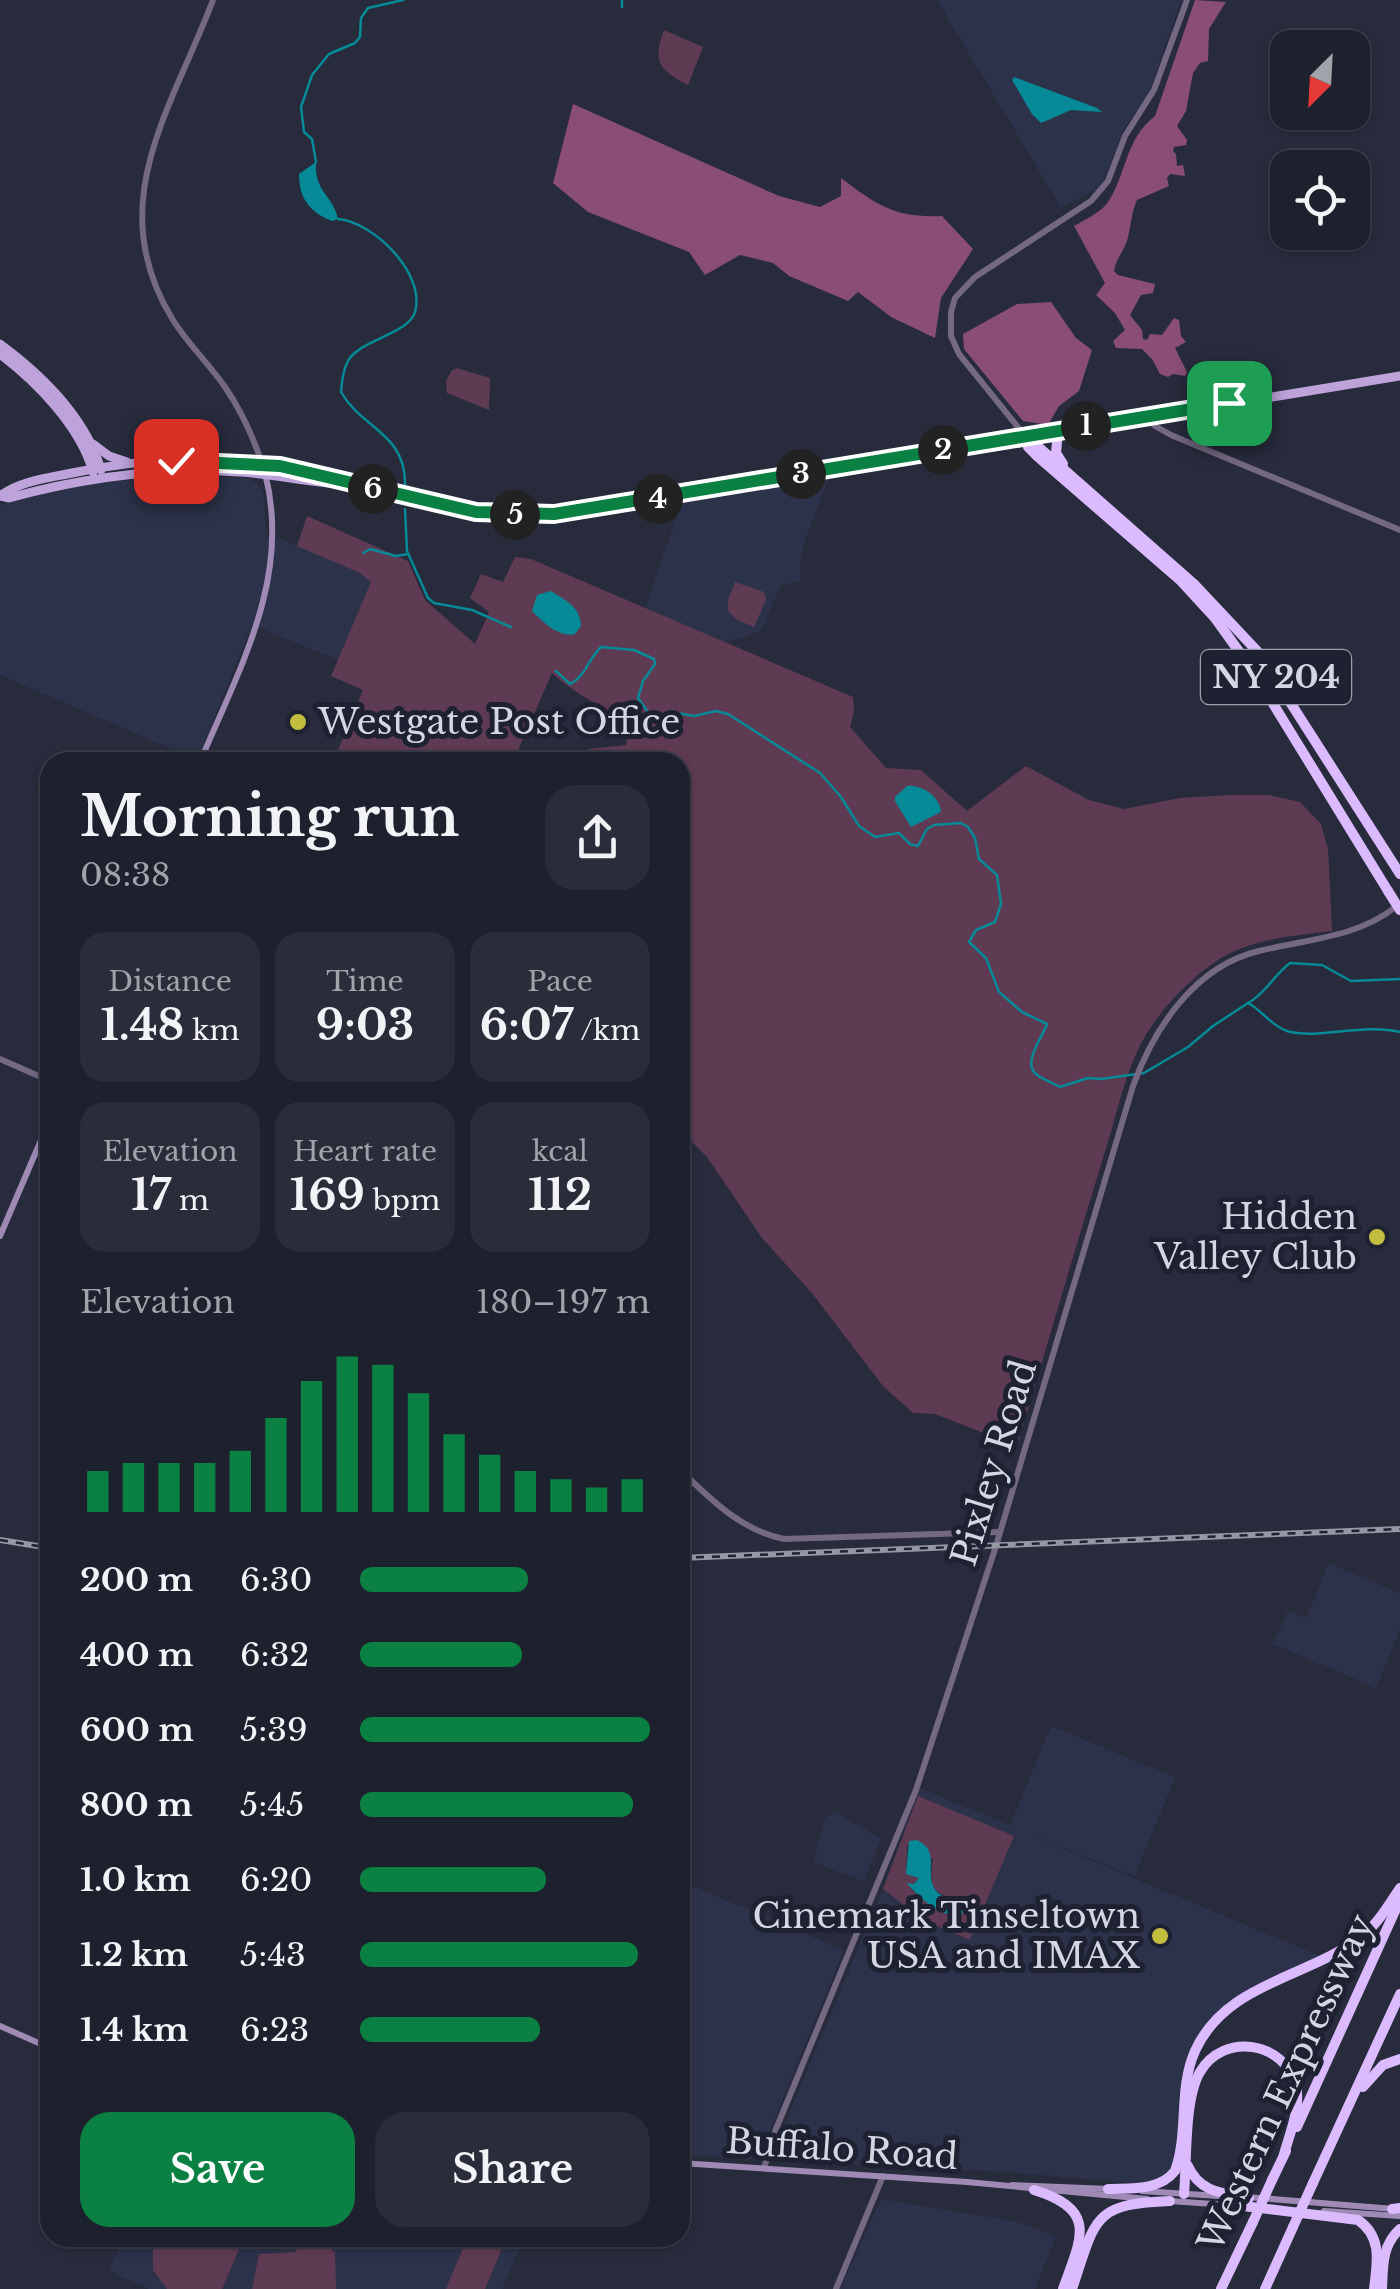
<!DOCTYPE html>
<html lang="en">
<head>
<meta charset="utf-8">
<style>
  :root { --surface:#1d202d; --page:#2a2d39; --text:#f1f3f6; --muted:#a0a3aa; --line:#3b3e49; --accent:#0b8043 }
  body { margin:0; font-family:"Libre Baskerville",serif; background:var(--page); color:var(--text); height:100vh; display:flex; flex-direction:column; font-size:38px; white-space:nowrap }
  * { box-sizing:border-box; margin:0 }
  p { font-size:32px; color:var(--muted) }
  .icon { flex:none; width:55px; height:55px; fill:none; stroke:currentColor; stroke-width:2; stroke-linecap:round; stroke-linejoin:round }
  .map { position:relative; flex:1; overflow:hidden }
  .drawer { position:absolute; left:40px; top:752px; width:650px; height:1495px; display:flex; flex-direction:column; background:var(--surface); border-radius:30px; box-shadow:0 2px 8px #0004,0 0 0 2px var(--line) }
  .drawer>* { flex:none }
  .needle { width:65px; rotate:204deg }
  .tools { position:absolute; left:1270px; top:30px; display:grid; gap:20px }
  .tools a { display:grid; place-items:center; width:100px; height:100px; border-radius:20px; background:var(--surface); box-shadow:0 2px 8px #0004,0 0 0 2px var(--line); font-size:50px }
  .pin { position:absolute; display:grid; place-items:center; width:85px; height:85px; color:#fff; margin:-42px; border-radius:20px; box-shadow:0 5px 15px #0006 }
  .km { position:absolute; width:50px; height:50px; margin:-25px; border-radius:50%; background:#222; color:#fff; font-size:28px; line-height:50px; text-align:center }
  .round { display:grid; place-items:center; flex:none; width:105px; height:105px; border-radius:30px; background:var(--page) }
  .overview { display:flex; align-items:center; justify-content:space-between; height:170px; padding:0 40px }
  h1 { font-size:55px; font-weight:800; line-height:75px }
  .figures { display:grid; grid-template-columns:repeat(3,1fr); gap:15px; height:170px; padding:10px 40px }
  .figures div { display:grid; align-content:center; border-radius:25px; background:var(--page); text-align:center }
  .figures b { font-size:42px; font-weight:800 }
  .figures small { font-size:28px; font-weight:400 }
  .figures p { font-size:28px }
  .chart { height:280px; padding:20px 40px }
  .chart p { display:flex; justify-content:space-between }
  .chart svg { width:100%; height:180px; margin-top:10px; stroke:var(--accent); stroke-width:6 }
  .button { display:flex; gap:20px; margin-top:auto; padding:20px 40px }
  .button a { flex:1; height:115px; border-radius:30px; background:var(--accent); color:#fff; font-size:40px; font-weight:800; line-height:115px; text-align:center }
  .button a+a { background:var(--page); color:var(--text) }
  ul { padding:0 40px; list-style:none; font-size:32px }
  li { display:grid; grid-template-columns:160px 120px 1fr; align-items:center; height:75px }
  li i { height:25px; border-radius:12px; background:var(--accent) }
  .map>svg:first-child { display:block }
  .built { fill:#2c3249 }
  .green { fill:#5e3b53; fill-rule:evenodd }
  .forest { fill:#894d77 }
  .water { fill:#068a97 }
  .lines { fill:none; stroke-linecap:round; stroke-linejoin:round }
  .stream { stroke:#068a97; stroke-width:2.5 }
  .tertiary { stroke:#756883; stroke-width:6 }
  .secondary { stroke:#9e8ab5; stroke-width:6 }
  .primary { stroke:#bea3db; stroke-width:9 }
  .motorway { stroke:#dbbbfe; stroke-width:10 }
  .rail-casing { stroke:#9498a5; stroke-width:6 }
  .rail { stroke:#1d2132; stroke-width:2.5; stroke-dasharray:8; stroke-linecap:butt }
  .motorway-bridge { stroke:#dbbbfe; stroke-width:10 }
  .route-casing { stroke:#fff; stroke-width:20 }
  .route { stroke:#0b8043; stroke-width:12 }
  .poi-dot { fill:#c2bd3f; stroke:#1d2132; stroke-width:4 }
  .labels { text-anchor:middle; stroke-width:10; stroke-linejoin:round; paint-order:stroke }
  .shield { fill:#1d2132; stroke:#9ca0ad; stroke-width:2.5 }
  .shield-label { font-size:32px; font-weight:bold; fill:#d3d7e2 }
  .poi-label { font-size:35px; fill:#d3d7e2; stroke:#1d2132; text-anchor:end }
  .street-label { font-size:35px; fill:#d3d7e2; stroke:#1d2132 }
</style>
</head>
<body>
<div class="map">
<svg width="1400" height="2289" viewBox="0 0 1400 2289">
  <rect width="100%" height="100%" fill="#272b3c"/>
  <g class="built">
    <polygon points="937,0 1181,0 1147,99 1124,128 1106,177 1097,189 1061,208"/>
    <polygon points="172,475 247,478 257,483 263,493 267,537 282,539 360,573 372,581 338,660 252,625 197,760 0,675 0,505 82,485"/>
    <polygon points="829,478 805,541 800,561 800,581 781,585 761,631 725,643 645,608 681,504"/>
    <polygon points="1329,1563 1400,1593 1400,1630 1376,1688 1273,1644 1288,1611 1306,1618"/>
    <polygon points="1051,1726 1175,1777 1135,1876 1031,1835 1320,1956 1242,1994 1196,2042 1176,2160 1170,2173 1147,2184 1005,2172 824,2163 779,2157 776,2145 876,1906 920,1788 1010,1825"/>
    <polygon points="834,1812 881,1838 864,1882 813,1862 825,1818"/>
    <polygon points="680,1881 844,1950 762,2150 752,2159 680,2155"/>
    <polygon points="881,2199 1019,2222 1056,2237 1035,2289 840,2289"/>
    <polygon points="123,2238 264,2238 270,2245 277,2241 292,2248 297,2238 524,2238 502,2289 149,2289 109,2271"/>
  </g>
  <g class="green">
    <path d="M664,30L703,47L688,85C659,70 652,62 664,30Z"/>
    <polygon points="457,368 490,378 489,410 447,393 446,381 452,370"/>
    <path d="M307,516L408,561L425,600L475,644L489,612L470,598L481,574L503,582L515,557L531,559L853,697L854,711L850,727L886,768L921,770L967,811L1026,766L1089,800L1124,809L1180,798L1231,795H1269L1300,802L1321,824L1328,849L1332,931C1292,936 1249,939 1215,962C1190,979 1163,1007 1147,1033C1125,1069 1117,1115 1104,1155C1074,1252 1046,1349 1017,1446L935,1414L913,1413L883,1386L811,1292L762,1238L707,1157L680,1130V762H586L588,749L626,745L629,732C608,706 576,696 552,673L513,762H333L363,690L331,676L371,582L360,573L297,546Z"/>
    <polygon points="735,582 764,592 766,600 754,627 737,620 728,611 728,600"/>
    <path d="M918,1796L1014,1836L970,1940L923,1920L883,1889ZM907,1845L933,1859C927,1900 940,1888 965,1907L958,1918L930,1905L910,1888L919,1878L906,1873Z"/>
    <polygon points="153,2238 243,2238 243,2240 222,2289 167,2289 153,2270"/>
    <polygon points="467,2238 506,2239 485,2289 446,2289"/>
    <polygon points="298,2246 327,2246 335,2252 336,2289 252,2289 259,2254 295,2252"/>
  </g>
  <g class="forest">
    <path d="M1195,0L1226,2L1209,29L1208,61L1200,63L1193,73L1186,111L1177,126L1187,140L1186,145L1174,147L1173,151L1176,154L1177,166L1183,165L1185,176L1170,174L1167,178L1169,186L1137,200C1131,214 1131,227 1127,241C1123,252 1116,259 1114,271L1118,275L1155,284L1153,293L1141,295L1130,315L1142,330L1143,339L1147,340L1150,334L1162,335L1174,318L1179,320L1181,336L1186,342L1175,348L1187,372L1185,376L1173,374L1168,377L1160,374L1152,359L1142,349L1116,348L1113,341L1125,330L1115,313L1096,295L1105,283L1074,226C1086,219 1100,213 1108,202C1127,173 1125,139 1155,116Z"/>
    <path d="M573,104L779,196L820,207L841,196V178C877,205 894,218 942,216L973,249L941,298L935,338L891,317L858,292L848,301L789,276L773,263L740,255L705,275L689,252L588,212L553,183Z"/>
    <polygon points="1051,302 1076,338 1092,350 1079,391 1059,406 1048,425 1023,421 964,349 963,334 1017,304"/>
  </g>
  <g class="water">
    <polygon points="1014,77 1097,108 1102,112 1071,110 1041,123 1032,114 1012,80"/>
    <path d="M316,162C314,192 333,195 338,219L332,221C310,212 299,199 299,174Z"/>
    <path d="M551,591C565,600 581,607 581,626L575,634C559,638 543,622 532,611L537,595Z"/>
    <path d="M907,786C922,784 940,797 941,812L911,827L895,801V797Z"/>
    <path d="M917,1840C942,1852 923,1873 936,1891C943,1899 957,1900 965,1907L961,1916C941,1917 920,1899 907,1883L914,1884L919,1878L906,1874L909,1841Z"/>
  </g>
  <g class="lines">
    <g class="stream">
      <polyline points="622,7 622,0"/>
      <polyline points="316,162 312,139 304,132 301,107 312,75 329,54 355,43 360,37 361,18 368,8 403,0"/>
      <path d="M338,219C374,222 426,274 415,312C409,334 359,340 348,361C343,370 342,381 341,392C362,429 406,433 405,485"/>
      <polyline points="405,509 407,551 428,598 434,603 472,610 511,627"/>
      <polyline points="363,553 370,549 396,556 408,554"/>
      <path d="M556,671L570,684C585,677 589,658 601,647L634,650L654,659L655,664L643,681L638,698L655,722H663L671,712L694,716L716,711L728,714L820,773L841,797L859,826L875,837L899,833L910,844L918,846L927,829L934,825L961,823L968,827L975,838L979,859L997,875L1001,904L995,922L976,930L969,942L986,958L999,992L1022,1012L1047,1024C1043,1036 1022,1063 1036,1074C1042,1079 1053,1083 1060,1087L1088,1078L1101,1079L1144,1073L1188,1047L1213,1026L1248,1003C1263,1011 1270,1025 1287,1031C1318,1040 1362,1023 1400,1032"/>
      <path d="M1248,1003C1265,994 1274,975 1290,963L1322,965L1351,981L1400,979"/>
    </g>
    <g class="tertiary">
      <path d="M213,0C172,109 101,204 173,320C188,344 209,364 225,387C241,410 253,437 262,463"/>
      <polyline points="1147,417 1155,426 1171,435 1400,530"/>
      <polyline points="1025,436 959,354 951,336 951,312 955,298 975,277 1091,201 1108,181 1125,136 1154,90 1187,0"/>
      <polyline points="0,1059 50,1081"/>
      <path d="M680,1470C712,1500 740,1530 784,1539L999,1532"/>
      <path d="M764,2168L776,2129L916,1790L996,1546L1133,1086C1154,1028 1195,966 1259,951C1307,939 1357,938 1397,906"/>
      <polyline points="836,2289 883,2176"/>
    </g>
    <g class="secondary">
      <path d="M200,762C239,669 292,577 265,473"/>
      <polyline points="0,1236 50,1119"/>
      <polyline points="0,2026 50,2048"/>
      <polyline points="680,2163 967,2182 1147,2199"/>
      <polyline points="1012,2185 1110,2189"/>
      <polyline points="1142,2191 1219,2196"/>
      <polyline points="1247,2197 1394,2209"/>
      <polyline points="1170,2201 1242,2206"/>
      <polyline points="1324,2211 1400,2216"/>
    </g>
    <g class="primary">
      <path d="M0,344C42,375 86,418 101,470"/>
      <path d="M0,354C36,381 81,427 93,472"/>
      <polyline points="93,444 109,456 127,462"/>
      <path d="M0,496C20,481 48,478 72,473C147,457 249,453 323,474C332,477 341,482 351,485C418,503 485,516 554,515L1400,376"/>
      <path d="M0,496L9,498C85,477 161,467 240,472C274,474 307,482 341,484"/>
    </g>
    <g class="motorway">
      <polyline points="1058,431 1056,453 1063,464"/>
      <polyline points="1025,436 1028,447 1038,457 1181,581 1215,618 1253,671 1388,891"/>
      <polyline points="1026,436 1194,584 1258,652 1400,874"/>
      <polyline points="1363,2087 1383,2065 1400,2059"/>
      <polyline points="1297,2127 1400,1900"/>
      <path d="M1188,2166C1200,2193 1223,2193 1249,2198"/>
      <polyline points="1272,2180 1286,2151"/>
      <polyline points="1313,2183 1400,1994"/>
      <path d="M1108,2189C1132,2188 1159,2191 1175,2171C1189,2133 1178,2089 1195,2051C1226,1982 1309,1978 1362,1936C1378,1924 1389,1904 1400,1888"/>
      <path d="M1034,2190C1099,2210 1081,2238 1063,2289"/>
      <path d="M1184,2194C1187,2161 1184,2099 1200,2072C1223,2032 1285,2041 1296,2086C1301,2107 1290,2133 1284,2154"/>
      <path d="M1243,2206L1358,2220C1383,2237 1377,2263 1374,2289"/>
      <polyline points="1392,2209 1400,2208"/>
      <path d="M1072,2289C1096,2219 1091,2204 1170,2201"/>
      <polyline points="1221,2289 1253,2222"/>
      <polyline points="1265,2289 1293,2227"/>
      <path d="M1382,2289C1383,2266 1382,2245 1400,2229"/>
    </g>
    <defs>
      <g id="rail">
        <polyline points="0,1540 50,1548"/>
        <polyline points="680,1558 1400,1529"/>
      </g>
    </defs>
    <use href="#rail" class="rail-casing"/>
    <use href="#rail" class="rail"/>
    <g class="motorway-bridge">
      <polyline points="1388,891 1400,910"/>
      <polyline points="1253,2222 1272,2180"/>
      <polyline points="1293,2227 1313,2183"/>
    </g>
  </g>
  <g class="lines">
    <defs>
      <polyline id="route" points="176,461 280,466 476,512 554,514 1229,403"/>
    </defs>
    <use href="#route" class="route-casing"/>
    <use href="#route" class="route"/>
  </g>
  <g class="poi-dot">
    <circle cx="298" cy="722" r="10"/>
    <circle cx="1377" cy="1237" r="10"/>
    <circle cx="1160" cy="1936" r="10"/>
  </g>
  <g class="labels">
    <rect class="shield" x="1201" y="650" width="150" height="54" rx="8"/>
    <g class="shield-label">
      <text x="1276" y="688">NY 204</text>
    </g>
    <g class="poi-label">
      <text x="318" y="734" text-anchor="start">Westgate Post Office</text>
      <text x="1357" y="1229">Hidden<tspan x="1357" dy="40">Valley Club</tspan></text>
      <text x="1140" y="1928">Cinemark Tinseltown<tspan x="1140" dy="40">USA and IMAX</tspan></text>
    </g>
    <g class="street-label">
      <text transform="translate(994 1463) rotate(-73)" y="12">Pixley Road</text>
      <text transform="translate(1286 2083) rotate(-65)" y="12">Western Expressway</text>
      <text transform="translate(842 2149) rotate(4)" y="12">Buffalo Road</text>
    </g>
  </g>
</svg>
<div class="tools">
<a><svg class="needle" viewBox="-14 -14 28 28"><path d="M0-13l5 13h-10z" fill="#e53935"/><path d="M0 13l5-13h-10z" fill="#a0a3aa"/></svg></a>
<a><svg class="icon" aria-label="locate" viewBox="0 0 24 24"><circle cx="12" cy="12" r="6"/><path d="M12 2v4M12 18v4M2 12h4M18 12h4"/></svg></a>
</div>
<div class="pin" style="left:1229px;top:403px;background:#1e9e55"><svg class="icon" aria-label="arrive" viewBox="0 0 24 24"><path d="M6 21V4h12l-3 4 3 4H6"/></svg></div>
<div class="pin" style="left:176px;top:461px;background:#d93025"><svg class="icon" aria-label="check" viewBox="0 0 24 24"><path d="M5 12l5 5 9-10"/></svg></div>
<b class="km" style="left:1086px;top:426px">1</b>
<b class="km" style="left:943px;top:450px">2</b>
<b class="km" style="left:801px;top:474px">3</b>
<b class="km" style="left:658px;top:499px">4</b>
<b class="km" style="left:515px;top:515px">5</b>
<b class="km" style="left:373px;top:489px">6</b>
<section class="drawer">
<div class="overview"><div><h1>Morning run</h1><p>08:38</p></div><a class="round"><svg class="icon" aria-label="share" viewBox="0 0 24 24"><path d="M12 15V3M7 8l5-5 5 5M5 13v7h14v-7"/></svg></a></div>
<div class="figures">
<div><p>Distance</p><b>1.48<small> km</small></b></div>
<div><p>Time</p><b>9:03</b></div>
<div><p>Pace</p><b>6:07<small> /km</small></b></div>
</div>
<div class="figures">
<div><p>Elevation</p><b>17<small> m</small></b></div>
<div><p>Heart rate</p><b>169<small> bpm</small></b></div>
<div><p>kcal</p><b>112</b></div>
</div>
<div class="chart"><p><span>Elevation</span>180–197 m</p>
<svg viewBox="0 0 160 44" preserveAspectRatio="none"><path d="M5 44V34M15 44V32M25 44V32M35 44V32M45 44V29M55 44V21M65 44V12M75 44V6M85 44V8M95 44V15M105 44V25M115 44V30M125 44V34M135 44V36M145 44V38M155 44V36"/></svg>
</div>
<ul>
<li><b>200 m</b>6:30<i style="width:58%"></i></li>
<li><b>400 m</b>6:32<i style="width:56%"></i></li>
<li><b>600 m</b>5:39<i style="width:100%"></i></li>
<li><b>800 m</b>5:45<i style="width:94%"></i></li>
<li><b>1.0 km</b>6:20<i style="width:64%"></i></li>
<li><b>1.2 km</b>5:43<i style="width:96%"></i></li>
<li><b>1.4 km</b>6:23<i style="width:62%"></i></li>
</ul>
<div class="button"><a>Save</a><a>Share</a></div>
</section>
</div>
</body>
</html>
